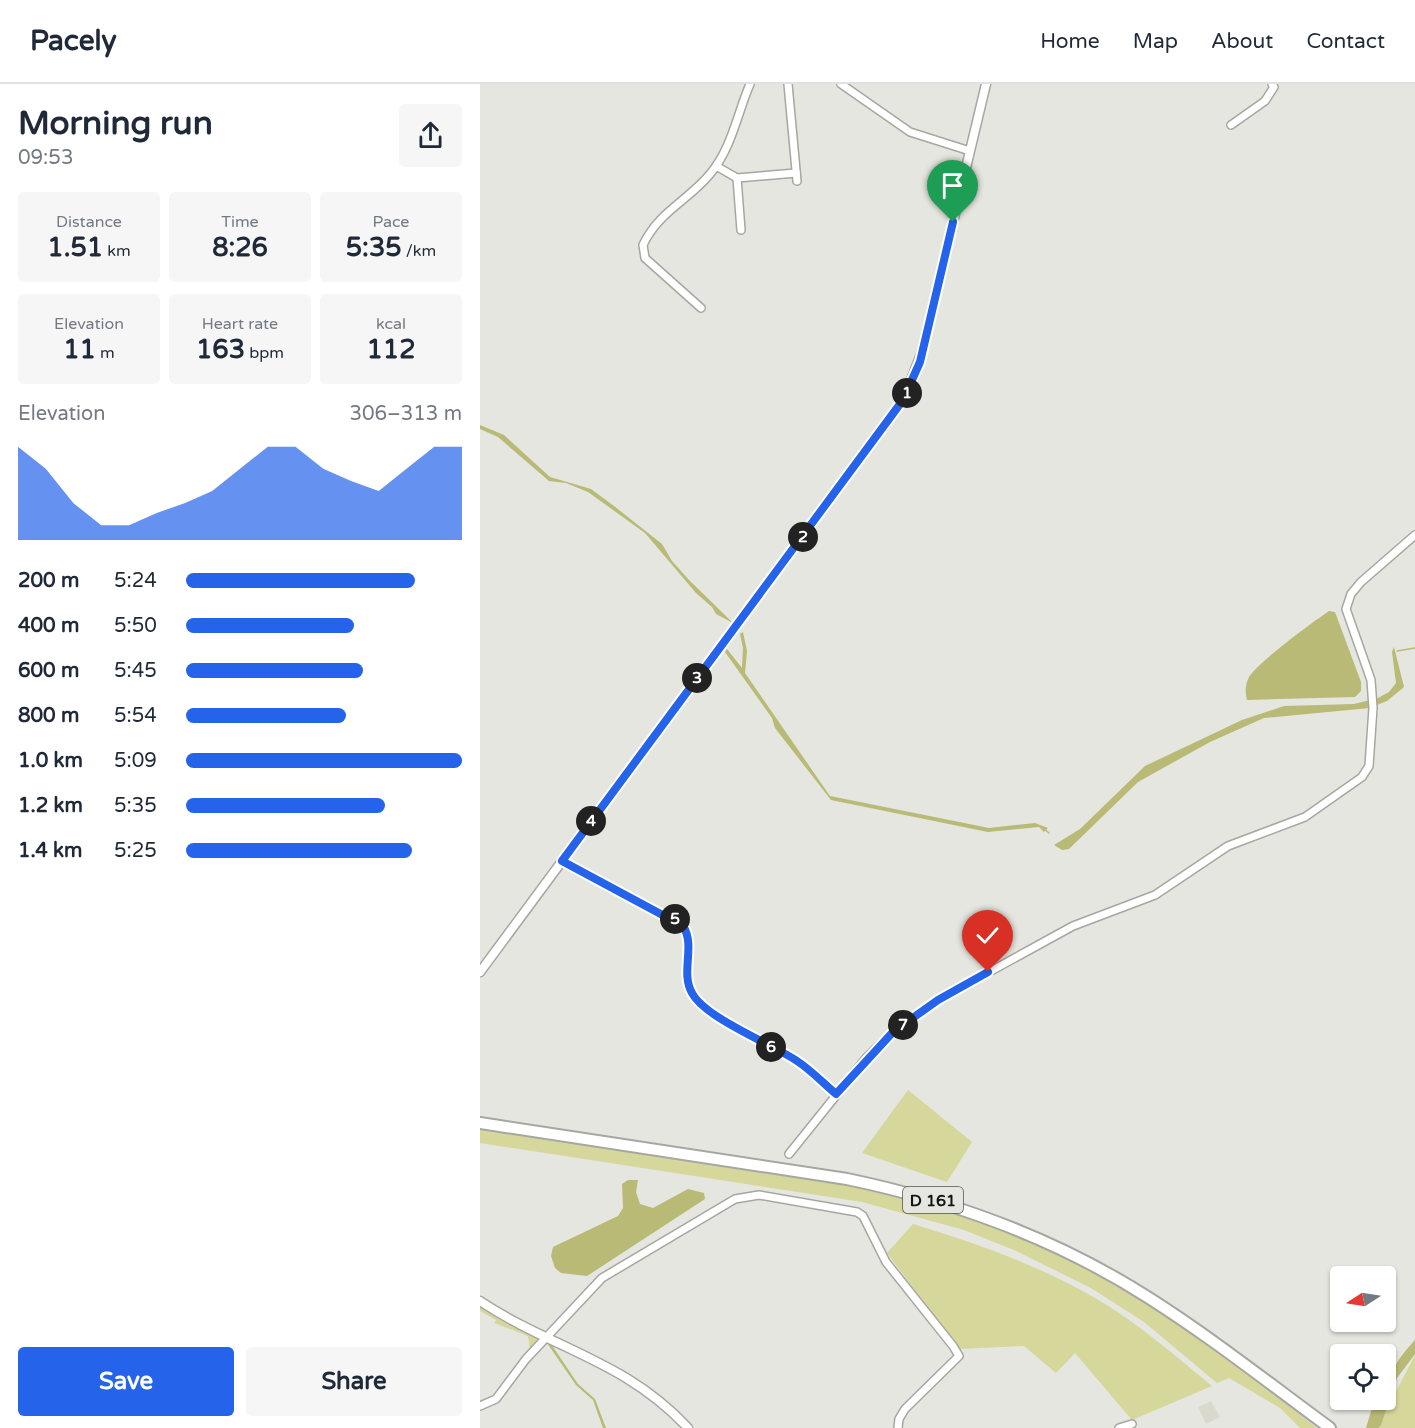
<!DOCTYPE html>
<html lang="en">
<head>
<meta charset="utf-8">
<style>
  :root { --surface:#fff; --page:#f6f6f7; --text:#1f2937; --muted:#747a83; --line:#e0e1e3; --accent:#2563eb }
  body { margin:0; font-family:"Varela Round",sans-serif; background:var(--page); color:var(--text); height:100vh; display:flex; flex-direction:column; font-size:22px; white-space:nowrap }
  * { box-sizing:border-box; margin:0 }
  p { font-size:20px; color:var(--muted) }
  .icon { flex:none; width:33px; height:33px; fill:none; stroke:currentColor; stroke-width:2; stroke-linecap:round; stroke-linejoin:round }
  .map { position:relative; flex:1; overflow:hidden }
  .details { display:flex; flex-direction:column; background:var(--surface); width:480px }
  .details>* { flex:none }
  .needle { width:39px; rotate:258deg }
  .fabs { position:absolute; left:850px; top:1182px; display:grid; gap:12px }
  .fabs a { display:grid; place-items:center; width:66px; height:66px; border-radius:6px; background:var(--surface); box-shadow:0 2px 4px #0004; font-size:30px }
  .pin { position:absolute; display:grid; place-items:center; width:51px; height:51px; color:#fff; margin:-62px -26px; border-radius:50% 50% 50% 0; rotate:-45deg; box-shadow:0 0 6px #0007 }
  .pin .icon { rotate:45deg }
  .km { position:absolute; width:30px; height:30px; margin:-15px; border-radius:50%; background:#222; color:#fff; font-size:16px; line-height:30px; text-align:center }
  .round { display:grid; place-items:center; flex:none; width:63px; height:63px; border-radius:6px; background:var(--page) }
  .head { display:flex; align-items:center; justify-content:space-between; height:102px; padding:0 18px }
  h1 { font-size:33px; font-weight:700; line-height:45px }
  .stats { display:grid; grid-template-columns:repeat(3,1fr); gap:9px; height:102px; padding:6px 18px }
  .stats div { display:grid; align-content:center; border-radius:6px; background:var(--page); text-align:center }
  .stats b { font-size:26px; font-weight:700 }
  .stats small { font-size:16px; font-weight:400 }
  .stats p { font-size:16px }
  .chart { height:168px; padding:12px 18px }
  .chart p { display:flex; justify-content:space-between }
  .chart svg { width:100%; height:108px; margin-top:6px; fill:var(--accent); opacity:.7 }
  .button { display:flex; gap:12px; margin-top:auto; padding:12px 18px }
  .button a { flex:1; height:69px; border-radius:6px; background:var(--accent); color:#fff; font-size:24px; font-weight:700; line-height:69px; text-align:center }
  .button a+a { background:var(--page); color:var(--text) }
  ul { padding:0 18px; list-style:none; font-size:20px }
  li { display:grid; grid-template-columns:96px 72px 1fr; align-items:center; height:45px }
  li i { height:15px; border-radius:8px; background:var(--accent) }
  header { display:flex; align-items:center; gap:36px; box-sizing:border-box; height:84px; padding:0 30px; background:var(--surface); border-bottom:2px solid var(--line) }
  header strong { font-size:28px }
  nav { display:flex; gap:33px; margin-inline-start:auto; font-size:21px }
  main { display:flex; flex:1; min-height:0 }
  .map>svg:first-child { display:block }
  .built { fill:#d9dacb }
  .green { fill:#d5d79b }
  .water { fill:#b8ba76 }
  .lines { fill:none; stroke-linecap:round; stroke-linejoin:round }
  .stream { stroke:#b8ba76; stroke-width:1.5 }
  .minor-casing { stroke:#a7a7a1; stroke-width:10 }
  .tertiary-casing { stroke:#a7a7a1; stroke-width:11 }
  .primary-casing { stroke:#a7a7a1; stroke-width:14 }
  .minor { stroke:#fff; stroke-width:7 }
  .tertiary { stroke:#fff; stroke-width:8 }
  .primary { stroke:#fff; stroke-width:10 }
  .route-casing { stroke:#fff; stroke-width:12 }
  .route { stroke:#2563eb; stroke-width:8 }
  .labels { text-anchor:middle; stroke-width:6; stroke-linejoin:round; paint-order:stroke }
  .shield { fill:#e5e6df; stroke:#535450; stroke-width:1.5 }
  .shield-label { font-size:16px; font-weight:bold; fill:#141512 }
</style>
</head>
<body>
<header>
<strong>Pacely</strong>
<nav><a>Home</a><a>Map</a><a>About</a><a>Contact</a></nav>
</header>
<main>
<section class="details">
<div class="head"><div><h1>Morning run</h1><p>09:53</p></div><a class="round"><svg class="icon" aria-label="share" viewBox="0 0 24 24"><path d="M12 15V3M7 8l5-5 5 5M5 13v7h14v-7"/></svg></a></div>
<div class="stats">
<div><p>Distance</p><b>1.51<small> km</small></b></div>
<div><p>Time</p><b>8:26</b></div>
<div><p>Pace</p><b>5:35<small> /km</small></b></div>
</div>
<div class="stats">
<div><p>Elevation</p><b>11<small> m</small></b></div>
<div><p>Heart rate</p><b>163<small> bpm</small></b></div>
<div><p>kcal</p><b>112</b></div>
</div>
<div class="chart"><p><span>Elevation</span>306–313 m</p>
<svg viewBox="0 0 160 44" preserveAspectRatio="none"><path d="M0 44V6L10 15L20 29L30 38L40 38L50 33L60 29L70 24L80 15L90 6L100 6L110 15L120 20L130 24L140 15L150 6L160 6V44z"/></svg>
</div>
<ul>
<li><b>200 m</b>5:24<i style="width:83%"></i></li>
<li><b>400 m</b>5:50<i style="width:61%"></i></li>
<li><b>600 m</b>5:45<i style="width:64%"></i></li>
<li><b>800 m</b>5:54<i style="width:58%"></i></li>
<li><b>1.0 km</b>5:09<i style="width:100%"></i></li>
<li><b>1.2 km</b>5:35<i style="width:72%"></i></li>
<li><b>1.4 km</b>5:25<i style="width:82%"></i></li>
</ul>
<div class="button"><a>Save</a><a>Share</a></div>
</section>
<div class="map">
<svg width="935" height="1344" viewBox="0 0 935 1344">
  <rect width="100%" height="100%" fill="#e5e6df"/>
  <polygon class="built" points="731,1317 740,1333 726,1340 718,1323"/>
  <g class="green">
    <polygon points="428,1006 492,1058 467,1098 382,1069"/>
    <path d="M0,1045C83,1056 165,1068 248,1081C337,1094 425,1108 510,1140C632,1186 735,1264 837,1344H820L800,1324L749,1294L737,1299L664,1238L611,1204L534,1166L484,1146L382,1118L0,1059Z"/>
    <path d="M433,1140C496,1159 558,1181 615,1214C657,1238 694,1271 732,1302L652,1336L595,1269L576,1289L544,1262L479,1265L407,1169Z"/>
    <polygon points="0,1222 59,1253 50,1266 48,1252 14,1239 16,1236 0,1227"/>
    <polygon points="935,1271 935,1344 893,1344 908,1323"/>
  </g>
  <g class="water">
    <polygon points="0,341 24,351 70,393 111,405 134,422 182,460 192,477 209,496 253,539 236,530 232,523 216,509 165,449 108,408 86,399 69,397 18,353 0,345"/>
    <path d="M849,527L855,528L881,598V607L875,613L767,616C765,608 765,601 769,593C777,579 834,537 849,527Z"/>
    <polygon points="263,548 267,567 265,589 350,712 509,744 555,739 568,744 564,748 559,743 508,748 351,716 295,644 292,634 245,568 247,565 262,584 263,564 260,550"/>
    <polygon points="914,563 924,603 907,617 897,621 896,615 909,608 916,599 912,568"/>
    <polygon points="890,616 890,624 784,634 730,658 658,698 589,765 582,766 574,761 600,745 665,682 762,636 804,622 874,620"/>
    <polygon points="148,1096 158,1096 156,1108 160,1120 173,1124 208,1105 224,1109 225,1115 107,1192 81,1189 75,1184 71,1172 73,1163 138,1132 143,1124 142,1100"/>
    <path d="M935,1256V1270L917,1294L901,1341L899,1344H886L892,1324L898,1316H906C906,1290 918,1275 935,1256Z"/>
    <polygon points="69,1257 98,1300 115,1315 126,1344 123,1344 113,1316 96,1301 67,1259"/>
  </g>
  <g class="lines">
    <g class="stream">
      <polyline points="917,567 935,564"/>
      <polyline points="564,745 569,749"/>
    </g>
    <defs>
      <g id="minor">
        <polyline points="308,0 317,97"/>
        <polyline points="361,0 430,48 490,67"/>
        <polyline points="751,41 785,17 794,3 792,0"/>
        <polyline points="236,82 257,94 316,89"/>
        <polyline points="257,94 261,146"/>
        <path d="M221,224L165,174L163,161C178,128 209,116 230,90C252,64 257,30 270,0"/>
        <path d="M82,777L203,842C216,862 200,888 212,909C225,934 292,960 317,977C331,986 343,999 356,1010"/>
        <polyline points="309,1070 387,973 413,948 458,916 593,842 675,811 748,762 825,733 882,693 889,682 893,624 891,596 866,525 871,510 881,498 935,451"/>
        <polyline points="0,1322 16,1315 46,1275 122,1194 255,1115 279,1111 377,1128 383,1132 406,1178 473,1262 479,1272 425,1325 419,1335 418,1344"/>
        <polyline points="639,1344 652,1340"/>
      </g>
      <g id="tertiary">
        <polyline points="0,888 423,316 442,268 506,0"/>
        <path d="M0,1217C72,1265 145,1276 208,1344"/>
      </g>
      <path id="primary" d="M0,1039L367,1095C473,1117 577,1155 669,1214C732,1254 790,1300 850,1344"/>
    </defs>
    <use href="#minor" class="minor-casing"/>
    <use href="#tertiary" class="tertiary-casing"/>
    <use href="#primary" class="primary-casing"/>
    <use href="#minor" class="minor"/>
    <use href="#tertiary" class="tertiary"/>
    <use href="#primary" class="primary"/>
  </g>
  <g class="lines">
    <defs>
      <path id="route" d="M473,138L440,278L423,316L82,777L203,842C216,862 200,888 212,909C225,934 292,960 317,977C331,986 343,999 356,1010L413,948L458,916L508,888"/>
    </defs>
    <use href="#route" class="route-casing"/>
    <use href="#route" class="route"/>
  </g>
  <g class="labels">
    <rect class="shield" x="423" y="1103" width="60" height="26" rx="4.5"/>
    <g class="shield-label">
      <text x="453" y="1122">D 161</text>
    </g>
  </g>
</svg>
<div class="fabs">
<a><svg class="needle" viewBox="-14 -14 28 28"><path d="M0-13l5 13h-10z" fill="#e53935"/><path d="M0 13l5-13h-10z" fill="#747a83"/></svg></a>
<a><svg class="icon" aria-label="locate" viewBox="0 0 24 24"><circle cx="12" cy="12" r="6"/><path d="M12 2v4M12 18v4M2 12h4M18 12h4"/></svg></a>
</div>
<div class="pin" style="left:473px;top:138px;background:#1e9e55"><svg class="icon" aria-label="arrive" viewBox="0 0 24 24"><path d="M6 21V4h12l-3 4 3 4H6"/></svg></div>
<div class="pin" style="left:508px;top:888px;background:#d93025"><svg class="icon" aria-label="check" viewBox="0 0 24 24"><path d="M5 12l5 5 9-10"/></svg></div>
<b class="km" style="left:427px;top:309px">1</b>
<b class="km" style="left:323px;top:453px">2</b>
<b class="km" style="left:217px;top:594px">3</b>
<b class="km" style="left:111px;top:737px">4</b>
<b class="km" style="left:195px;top:835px">5</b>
<b class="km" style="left:291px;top:963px">6</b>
<b class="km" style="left:423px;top:941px">7</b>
</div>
</main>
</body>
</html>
